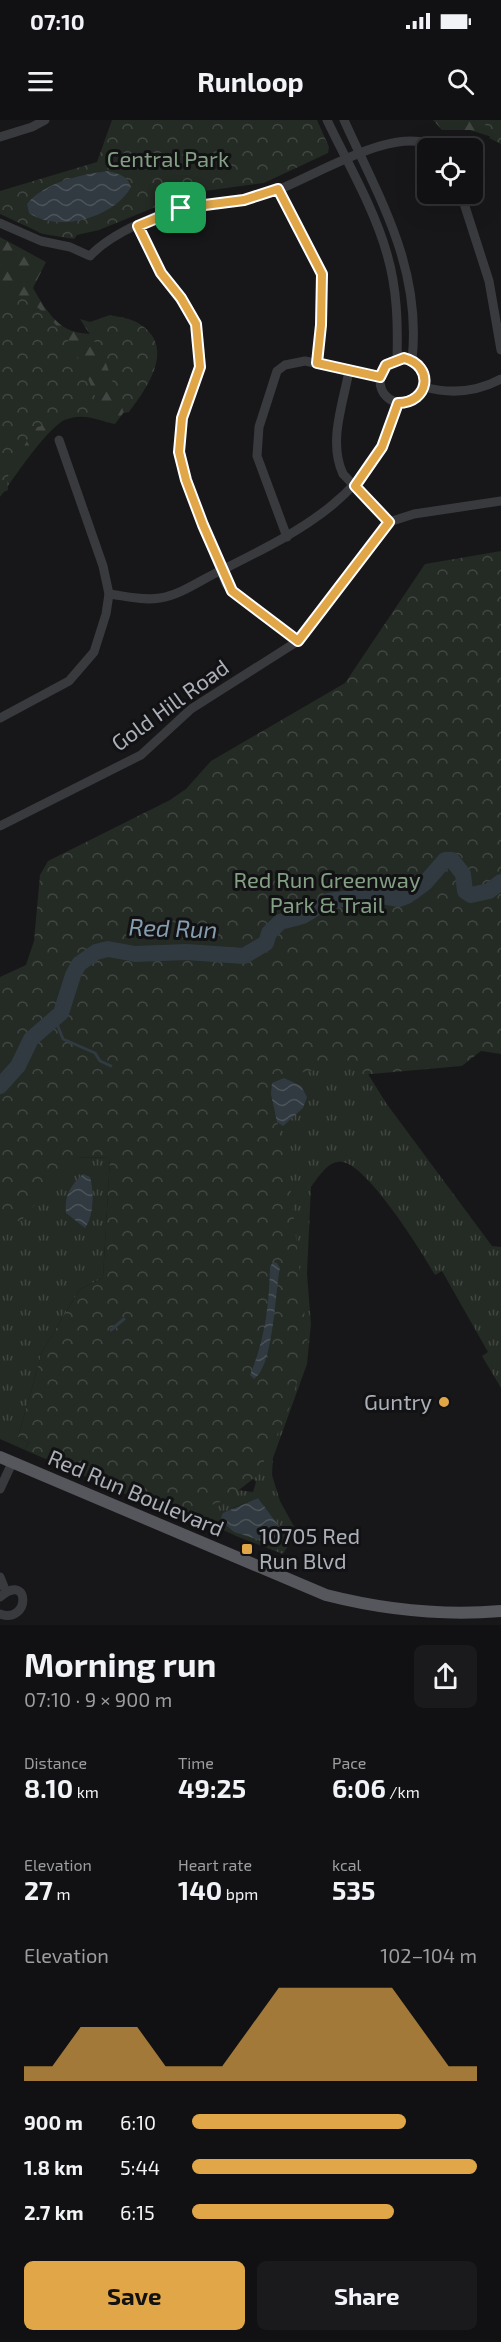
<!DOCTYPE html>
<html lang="en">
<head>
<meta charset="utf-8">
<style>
  :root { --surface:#111113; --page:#1a1a1c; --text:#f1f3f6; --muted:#9c9da0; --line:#303133; --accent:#e0a648 }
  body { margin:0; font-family:"Exo 2",sans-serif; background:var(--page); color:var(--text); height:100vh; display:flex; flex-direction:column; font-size:22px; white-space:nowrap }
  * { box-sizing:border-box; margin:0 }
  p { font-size:20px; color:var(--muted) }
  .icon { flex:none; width:33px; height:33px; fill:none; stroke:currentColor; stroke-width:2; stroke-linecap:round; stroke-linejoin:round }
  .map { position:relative; height:1505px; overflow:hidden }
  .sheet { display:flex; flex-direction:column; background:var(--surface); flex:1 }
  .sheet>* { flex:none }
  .fabs { position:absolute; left:417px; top:18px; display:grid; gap:12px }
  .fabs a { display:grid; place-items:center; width:66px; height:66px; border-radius:9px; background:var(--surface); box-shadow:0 6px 24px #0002,0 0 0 2px var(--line); font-size:30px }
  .pin { position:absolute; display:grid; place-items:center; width:51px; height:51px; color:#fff; margin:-26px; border-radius:12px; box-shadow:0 3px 9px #0006 }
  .round { display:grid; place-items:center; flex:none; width:63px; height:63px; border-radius:9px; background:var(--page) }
  .headline { display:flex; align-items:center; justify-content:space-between; height:102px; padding:0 24px }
  h1 { font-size:33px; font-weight:700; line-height:45px }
  .stats { display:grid; grid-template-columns:repeat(3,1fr); gap:9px; height:102px; padding:6px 24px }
  .stats div { display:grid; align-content:center }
  .stats b { font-size:26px; font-weight:700 }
  .stats small { font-size:16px; font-weight:400 }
  .stats p { font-size:16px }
  .chart { height:168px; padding:12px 24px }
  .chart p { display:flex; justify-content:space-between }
  .chart svg { width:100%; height:108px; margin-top:6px; fill:var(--accent); opacity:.7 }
  .action { display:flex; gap:12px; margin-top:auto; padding:12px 24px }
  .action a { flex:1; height:69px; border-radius:9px; background:var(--accent); color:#111; font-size:24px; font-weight:700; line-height:69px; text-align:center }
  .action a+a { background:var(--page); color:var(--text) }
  ul { padding:0 24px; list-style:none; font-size:20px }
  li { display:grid; grid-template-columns:96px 72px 1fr; align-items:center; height:45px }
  li i { height:15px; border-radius:8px; background:var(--accent) }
  .status { display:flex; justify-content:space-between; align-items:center; height:42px; padding:0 30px; background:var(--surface); direction:ltr }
  .status svg { height:16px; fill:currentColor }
  header { display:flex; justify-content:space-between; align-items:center; height:78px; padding:0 24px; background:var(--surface); font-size:27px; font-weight:700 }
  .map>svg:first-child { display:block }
  .grass { fill:url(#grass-tufts); fill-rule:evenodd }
  .forest { fill:url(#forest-firs) }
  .park { fill:url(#park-crowns) }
  .water { fill:url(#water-waves) }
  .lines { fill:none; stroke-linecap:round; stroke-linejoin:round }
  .stream { stroke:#313a41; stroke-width:3 }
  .river { stroke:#313a41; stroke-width:16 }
  .minor { stroke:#383a3d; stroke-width:9 }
  .major { stroke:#55575c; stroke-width:12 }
  .route-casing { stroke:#fff; stroke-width:12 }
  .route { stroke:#e0a648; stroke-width:8 }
  .poi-dot { fill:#e0a648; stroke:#121214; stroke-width:2 }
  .labels { text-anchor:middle; stroke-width:6; stroke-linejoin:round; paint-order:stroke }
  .park-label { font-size:22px; fill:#83a084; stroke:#121214 }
  .street-label { font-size:22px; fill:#abafb7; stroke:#121214 }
  .poi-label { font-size:22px; fill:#abafb7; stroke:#121214; text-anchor:end }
  .water-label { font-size:24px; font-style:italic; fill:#859daf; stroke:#121214 }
</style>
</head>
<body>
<div class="status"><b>07:10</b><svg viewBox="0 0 49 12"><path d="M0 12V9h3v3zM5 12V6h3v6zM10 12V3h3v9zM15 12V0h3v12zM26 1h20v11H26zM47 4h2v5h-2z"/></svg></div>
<header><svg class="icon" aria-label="menu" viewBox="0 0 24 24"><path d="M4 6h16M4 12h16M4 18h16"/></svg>Runloop<svg class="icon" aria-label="search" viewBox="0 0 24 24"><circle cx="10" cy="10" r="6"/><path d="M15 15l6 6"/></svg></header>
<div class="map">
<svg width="501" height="1505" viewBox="0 0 501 1505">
  <defs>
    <pattern id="grass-tufts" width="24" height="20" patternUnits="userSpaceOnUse" patternTransform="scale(1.5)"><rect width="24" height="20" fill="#242a24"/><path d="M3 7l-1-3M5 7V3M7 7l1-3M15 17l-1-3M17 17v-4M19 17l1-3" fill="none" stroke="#414642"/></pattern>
    <pattern id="forest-firs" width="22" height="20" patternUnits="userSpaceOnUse" patternTransform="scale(1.5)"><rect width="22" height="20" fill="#242a24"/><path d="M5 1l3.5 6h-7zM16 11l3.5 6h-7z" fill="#414642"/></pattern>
    <pattern id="park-crowns" width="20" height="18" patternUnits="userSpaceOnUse" patternTransform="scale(1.5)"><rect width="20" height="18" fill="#242a24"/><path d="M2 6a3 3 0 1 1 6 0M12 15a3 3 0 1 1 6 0" fill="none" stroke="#414642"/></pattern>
    <pattern id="water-waves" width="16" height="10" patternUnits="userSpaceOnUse" patternTransform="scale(1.5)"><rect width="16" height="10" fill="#313a41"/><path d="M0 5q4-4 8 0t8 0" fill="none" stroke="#4c545a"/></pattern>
  </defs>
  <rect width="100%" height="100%" fill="#171719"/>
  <g class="grass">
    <path d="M320,927L365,949L386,983L492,1126L501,1127V1268L482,1236L488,1232L442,1151L435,1155C422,1132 367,1044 342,1042C328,1040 318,1058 311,1067L307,1154L311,1204L307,1244L273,1338L272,1355L280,1381L297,1412L283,1434L236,1416L158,1379L237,1370L253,1372L256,1362L252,1358L240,982ZM258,1378L282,1410L233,1388Z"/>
    <polygon points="75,1037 110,1038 103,1158 80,1169 42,1232 18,1317 29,1322 25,1330 0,1319 0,1101"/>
  </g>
  <g class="forest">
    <polygon points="433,0 501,0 501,20 470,10 442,10"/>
    <path d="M0,117L46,142L33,168C63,221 74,213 130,215L133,280L115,304C102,301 86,295 74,296C52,298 14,359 0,377Z"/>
  </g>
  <g class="park">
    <polygon points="112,0 317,0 329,27 328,33 264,63 190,73 99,110 77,115 74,119 43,114 0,94 0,71 97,42"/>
    <polygon points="478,0 501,0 501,24 489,18 494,11"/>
    <path d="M12,172C64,196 85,245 102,296L75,297L34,308L7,358L8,370L0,374V189Z"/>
    <path d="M110,195C119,197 130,198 138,203C177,226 148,267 129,292L124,293L103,235L80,199L90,202Z"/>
    <polygon points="501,431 501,934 481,931 462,946 360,955 352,944 299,953 281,959 272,976 290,1064 308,1225 288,1292 257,1356 226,1380 191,1392 187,1401 25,1330 29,1322 18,1317 42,1232 80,1169 103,1158 110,1038 75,1037 21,1101 0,1101 0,857 26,845 34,821 40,755 48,741 170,680 186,669 211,641 345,563 425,444"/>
  </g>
  <g class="water">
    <path d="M108,51C119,54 127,55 131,67C114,98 58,113 29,93L27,84C43,63 82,54 108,51Z"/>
    <polygon points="284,958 301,966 307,977 303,988 283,1006 277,1002 271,974 272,963"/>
    <path d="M83,1054L90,1057C94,1071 94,1096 85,1108L66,1093C64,1076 70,1066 83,1054Z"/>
    <path d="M273,1142L277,1143L280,1148C275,1171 274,1246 254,1259L250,1255C265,1219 269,1186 270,1147Z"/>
    <polygon points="258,1378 282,1410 283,1416 275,1425 234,1412 220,1400 223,1393"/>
  </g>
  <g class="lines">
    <g class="stream">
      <polyline points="55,899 63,919 95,933 100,941 111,946"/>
      <polyline points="111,1210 124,1199"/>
    </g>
    <polyline class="river" points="0,966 18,946 31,919 61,893 73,855 79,844 96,832 108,829 135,834 186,832 244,836 266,823 269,813 280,802 303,796 328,781 376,775 399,779 407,776 425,763 445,740 452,740 463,754 465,771 471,775 489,771 501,762"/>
    <g class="minor">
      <path d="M327,0C348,44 374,88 387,134C397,168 398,203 397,239"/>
      <path d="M344,0C380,80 422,148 412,240"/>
      <polyline points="0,17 32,7 45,0"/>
      <polyline points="278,69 322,154 321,205 317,243"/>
      <polyline points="461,74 489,161 501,230"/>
      <path d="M0,103L41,121L70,127L90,136C111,113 164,90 195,85C216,82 238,83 259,77C306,64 393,0 439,28"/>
      <path d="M138,106C145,121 151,137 160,152C179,185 200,191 200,236C201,252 194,265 188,280C177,307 178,332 186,360L226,464L239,477L298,521"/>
      <circle cx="402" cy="261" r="22"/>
      <path d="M424,267C450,274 477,272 501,259"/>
      <polyline points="389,402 414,394 501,381"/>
      <polyline points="287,417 257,336 259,307 277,251 285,245 305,241 380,257"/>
      <path d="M109,474C125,476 143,481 160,478C181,475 202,459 222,450C300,411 375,375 398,283"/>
      <polyline points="0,598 69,561 94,532 106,494 109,474 103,446 59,320"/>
      <path d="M0,706L141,635L191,589L298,521L389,402L343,354C328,322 343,284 349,251"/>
      <polyline points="0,1369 12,1343"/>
      <polyline points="0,1457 6,1472"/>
      <path d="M0,1477C31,1451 30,1505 0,1494"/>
    </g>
    <path class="major" d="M0,1337L326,1475C385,1490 441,1496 501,1491"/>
  </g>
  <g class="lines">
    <defs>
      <path id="route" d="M278,69L322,154L321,205L317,243L380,257L386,245L404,238C435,246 429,283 398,283L382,327L355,366L389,402L298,521L232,471L203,405L186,360L179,332L182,298L200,247L196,204L181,178L161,153L138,106L181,88L244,80Z"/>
    </defs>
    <use href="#route" class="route-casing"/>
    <use href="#route" class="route"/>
  </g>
  <g class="poi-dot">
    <circle cx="444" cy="1282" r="6"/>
    <rect x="241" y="1423" width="12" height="12" rx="3"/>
  </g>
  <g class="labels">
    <g class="park-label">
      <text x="168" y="47">Central Park</text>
      <text x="327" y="768">Red Run Greenway<tspan x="327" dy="25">Park &amp; Trail</tspan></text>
    </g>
    <g class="street-label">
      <text transform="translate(170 585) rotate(-36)" y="8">Gold Hill Road</text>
      <text transform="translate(136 1373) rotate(23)" y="8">Red Run Boulevard</text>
    </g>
    <g class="poi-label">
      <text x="432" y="1290">Guntry</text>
      <text x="259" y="1424" text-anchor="start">10705 Red<tspan x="259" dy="25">Run Blvd</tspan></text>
    </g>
    <g class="water-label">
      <text transform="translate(173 809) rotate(2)" y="8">Red Run</text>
    </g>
  </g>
</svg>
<div class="fabs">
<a><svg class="icon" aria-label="locate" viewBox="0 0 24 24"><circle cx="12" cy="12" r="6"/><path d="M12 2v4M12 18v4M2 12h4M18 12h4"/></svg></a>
</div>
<div class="pin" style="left:181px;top:88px;background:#1e9e55"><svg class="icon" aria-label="arrive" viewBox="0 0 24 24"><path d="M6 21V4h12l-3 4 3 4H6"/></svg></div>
</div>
<section class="sheet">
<div class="headline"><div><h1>Morning run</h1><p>07:10 · 9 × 900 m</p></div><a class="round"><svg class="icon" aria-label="share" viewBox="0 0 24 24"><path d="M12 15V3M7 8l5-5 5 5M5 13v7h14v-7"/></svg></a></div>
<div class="stats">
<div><p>Distance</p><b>8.10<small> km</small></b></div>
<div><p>Time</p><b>49:25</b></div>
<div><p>Pace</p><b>6:06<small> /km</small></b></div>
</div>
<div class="stats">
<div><p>Elevation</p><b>27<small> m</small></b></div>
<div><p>Heart rate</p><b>140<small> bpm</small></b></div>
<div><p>kcal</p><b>535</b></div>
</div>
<div class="chart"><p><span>Elevation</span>102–104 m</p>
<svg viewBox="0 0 160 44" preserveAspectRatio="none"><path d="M0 44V38L10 38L20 22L30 22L40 22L50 38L60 38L70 38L80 22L90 6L100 6L110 6L120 6L130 6L140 22L150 38L160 38V44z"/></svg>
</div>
<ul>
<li><b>900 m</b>6:10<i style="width:75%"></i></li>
<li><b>1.8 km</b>5:44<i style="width:100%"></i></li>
<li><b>2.7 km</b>6:15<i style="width:71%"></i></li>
</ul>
<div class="action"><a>Save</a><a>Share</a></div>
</section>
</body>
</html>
